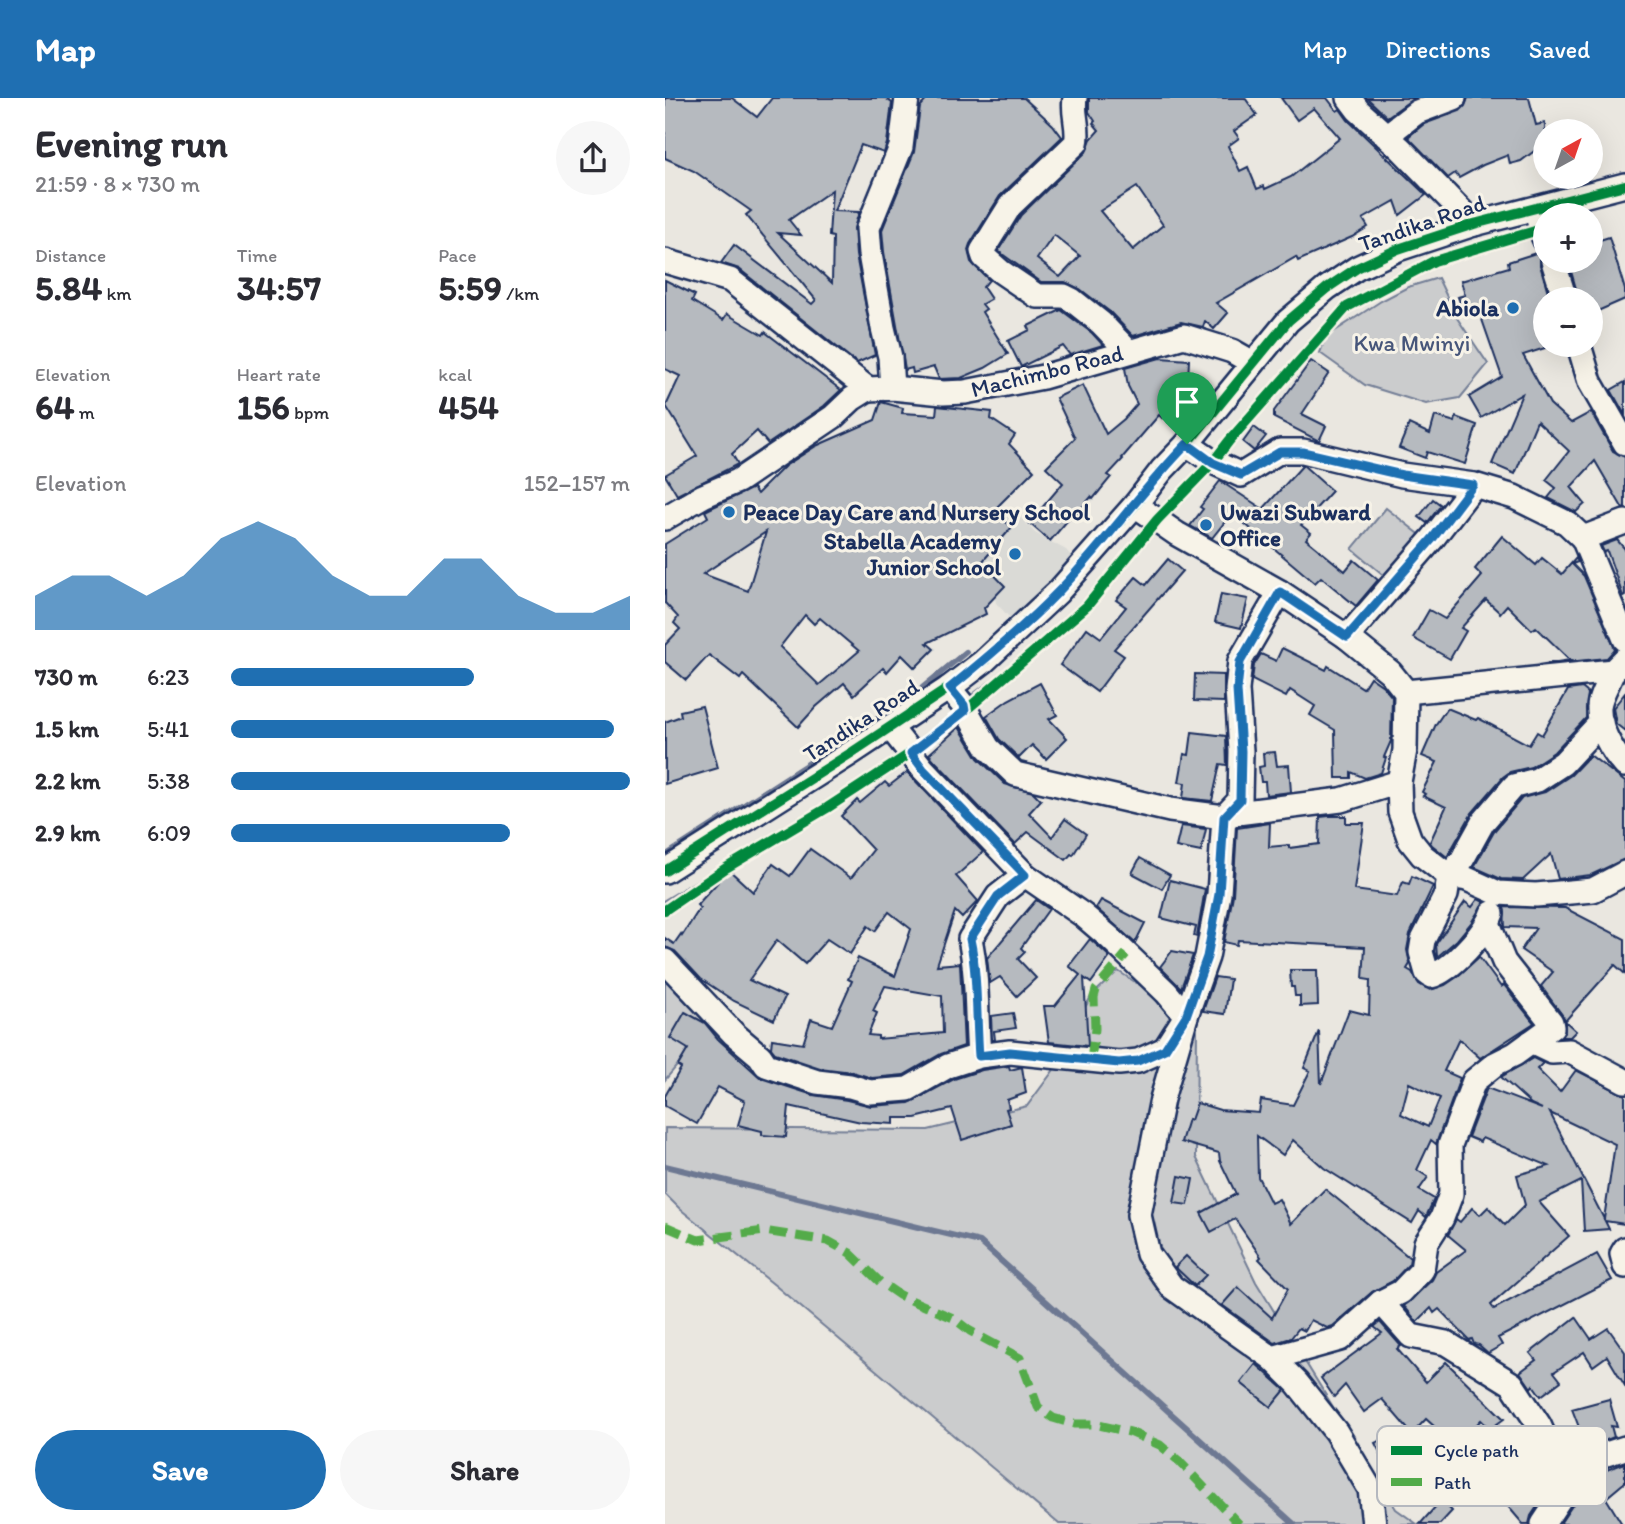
<!DOCTYPE html>
<html lang="en">
<head>
<meta charset="utf-8">
<style>
  :root { --surface:#fff; --page:#f7f7f7; --text:#2b2b33; --muted:#7c7c81; --accent:#1f6fb2 }
  body { margin:0; font-family:Itim,sans-serif; background:var(--page); color:var(--text); height:100vh; display:flex; flex-direction:column; font-size:26px; white-space:nowrap }
  * { box-sizing:border-box; margin:0 }
  p { font-size:23px; color:var(--muted) }
  .icon { flex:none; width:38px; height:38px; fill:none; stroke:currentColor; stroke-width:2; stroke-linecap:round; stroke-linejoin:round }
  .map { position:relative; flex:1; overflow:hidden }
  .side { display:flex; flex-direction:column; background:var(--surface); width:665px }
  .side>* { flex:none }
  .needle { width:46px; rotate:40deg }
  .tools { position:absolute; left:868px; top:21px; display:grid; gap:14px }
  .tools a { display:grid; place-items:center; width:70px; height:70px; border-radius:50%; background:var(--surface); box-shadow:0 7px 28px #0002; font-size:35px }
  .pin { position:absolute; display:grid; place-items:center; width:60px; height:60px; color:#fff; margin:-72px -30px; border-radius:50% 50% 50% 0; rotate:-45deg; box-shadow:0 0 7px #0007 }
  .pin .icon { rotate:45deg }
  .round { display:grid; place-items:center; flex:none; width:74px; height:74px; border-radius:37px; background:var(--page) }
  .summary { display:flex; align-items:center; justify-content:space-between; height:119px; padding:0 35px }
  h1 { font-size:38px; font-weight:700; line-height:52px }
  .stats { display:grid; grid-template-columns:repeat(3,1fr); gap:10px; height:119px; padding:7px 35px }
  .stats div { display:grid; align-content:center }
  .stats b { font-size:35px; font-weight:700 }
  .stats small { font-size:19px; font-weight:400 }
  .stats p { font-size:19px }
  .chart { height:196px; padding:14px 35px }
  .chart p { display:flex; justify-content:space-between }
  .chart svg { width:100%; height:126px; margin-top:7px; fill:var(--accent); opacity:.7 }
  .button { display:flex; gap:14px; margin-top:auto; padding:14px 35px }
  .button a { flex:1; height:80px; border-radius:42px; background:var(--accent); color:#fff; font-size:28px; font-weight:700; line-height:80px; text-align:center }
  .button a+a { background:var(--page); color:var(--text) }
  ul { padding:0 35px; list-style:none; font-size:23px }
  li { display:grid; grid-template-columns:112px 84px 1fr; align-items:center; height:52px }
  li i { height:18px; border-radius:9px; background:var(--accent) }
  header { display:flex; align-items:center; gap:42px; box-sizing:border-box; height:98px; padding:0 35px; background:var(--accent); color:#fff }
  header strong { font-size:33px }
  nav { display:flex; gap:38px; margin-inline-start:auto; font-size:24px }
  main { display:flex; flex:1; min-height:0 }
  .map>svg:first-child { display:block }
  .built { fill:#dadad6 }
  .green { fill:#cbcccd; stroke:#737e96; stroke-width:2 }
  .lines { fill:none; stroke-linecap:round; stroke-linejoin:round }
  .stream { stroke:#6d7892; stroke-width:6 }
  .building { fill:#b6babf; stroke:#1b2f5e; stroke-width:2; fill-rule:evenodd }
  .minor-casing { stroke:#1b2f5e; stroke-width:28 }
  .minor { stroke:#f7f3e8; stroke-width:23 }
  .quiet { stroke:#52ab49; stroke-width:9; stroke-dasharray:18 9; stroke-linecap:butt }
  .cycleway-casing { stroke:#f7f3e8; stroke-width:15 }
  .cycleway { stroke:#00873e; stroke-width:10 }
  .route-casing { stroke:#fff; stroke-width:14 }
  .route { stroke:#1f6fb2; stroke-width:9 }
  .poi-dot { fill:#1f6fb2; stroke:#f7f3e8; stroke-width:2.5 }
  .labels { text-anchor:middle; stroke-width:6; stroke-linejoin:round; paint-order:stroke }
  .street-label { font-size:23px; fill:#1b2f5e; stroke:#f7f3e8 }
  .poi-label { font-size:23px; font-weight:bold; fill:#1b2f5e; stroke:#f7f3e8; text-anchor:end }
  .park-label { font-size:23px; fill:#47567a; stroke:#f7f3e8 }
  .key { fill:#f7f3e8; stroke:#b5b8bf; stroke-width:2 }
  .key-label { font-size:19px; fill:#1b2f5e }
</style>
</head>
<body>
<header>
<strong>Map</strong>
<nav><a>Map</a><a>Directions</a><a>Saved</a></nav>
</header>
<main>
<section class="side">
<div class="summary"><div><h1>Evening run</h1><p>21:59 · 8 × 730 m</p></div><a class="round"><svg class="icon" aria-label="share" viewBox="0 0 24 24"><path d="M12 15V3M7 8l5-5 5 5M5 13v7h14v-7"/></svg></a></div>
<div class="stats">
<div><p>Distance</p><b>5.84<small> km</small></b></div>
<div><p>Time</p><b>34:57</b></div>
<div><p>Pace</p><b>5:59<small> /km</small></b></div>
</div>
<div class="stats">
<div><p>Elevation</p><b>64<small> m</small></b></div>
<div><p>Heart rate</p><b>156<small> bpm</small></b></div>
<div><p>kcal</p><b>454</b></div>
</div>
<div class="chart"><p><span>Elevation</span>152–157 m</p>
<svg viewBox="0 0 160 44" preserveAspectRatio="none"><path d="M0 44V32L10 25L20 25L30 32L40 25L50 12L60 6L70 12L80 25L90 32L100 32L110 19L120 19L130 32L140 38L150 38L160 32V44z"/></svg>
</div>
<ul>
<li><b>730 m</b>6:23<i style="width:61%"></i></li>
<li><b>1.5 km</b>5:41<i style="width:96%"></i></li>
<li><b>2.2 km</b>5:38<i style="width:100%"></i></li>
<li><b>2.9 km</b>6:09<i style="width:70%"></i></li>
</ul>
<div class="button"><a>Save</a><a>Share</a></div>
</section>
<div class="map">
<svg width="960" height="1426" viewBox="0 0 960 1426">
  <rect width="100%" height="100%" fill="#eae7e0"/>
  <filter id="ink" filterUnits="userSpaceOnUse"><feTurbulence type="fractalNoise" baseFrequency=".0143" numOctaves="2"/><feDisplacementMap in="SourceGraphic" scale="14" xChannelSelector="R" yChannelSelector="G"/><feConvolveMatrix kernelMatrix="1 2 1 2 8 2 1 2 1" color-interpolation-filters="sRGB"/></filter>
  <g filter="url(#ink)">
    <polygon class="built" points="323,400 334,410 341,409 357,421 370,435 401,452 407,459 396,480 362,512 345,520 331,505 328,491 290,428"/>
    <g class="green">
      <polygon points="773,180 792,220 823,266 795,300 761,306 700,287 655,255 661,239 716,203 743,189"/>
      <polygon points="721,410 758,439 726,483 687,451"/>
      <polygon points="0,871 59,912 0,982"/>
      <polygon points="453,873 532,924 531,1059 591,1184 731,1411 752,1426 394,1426 112,1189 15,1111 0,1096 0,1030 263,1032 362,1008 388,973 426,898"/>
    </g>
    <g class="lines">
      <g class="stream">
        <polyline points="302,603 355,563 411,513"/>
        <polyline points="248,651 269,635 295,611"/>
        <polyline points="0,758 245,600 301,554"/>
        <polyline points="0,804 242,657"/>
        <polyline points="0,1068 315,1144 629,1426"/>
      </g>
    </g>
    <g class="building">
      <path d="M0,0H67L92,19L107,0H220L227,5L222,45L219,55L196,47L169,113L194,114L189,130L191,157L210,257L192,265L74,171L56,165L69,147L147,206L151,202L81,117L86,113L29,73L0,60ZM167,92L164,138L168,139L167,185L113,135L136,137L124,122Z"/>
      <polygon points="263,0 359,0 388,27 397,39 335,98 305,146 303,152 306,164 324,182 318,189 326,201 317,206 321,211 317,214 343,256 320,270 296,280 274,281 269,269 248,275 247,270 240,272 219,154 217,132 249,54 255,9"/>
      <path d="M424,0H580L592,17L569,33L574,40L563,48L575,73L583,69L592,91L599,88L600,91L626,79L675,40L649,10L632,22L616,0H662L672,13L675,11L683,22L761,97L735,117L730,103L698,121L703,129L687,139L633,163L631,159L551,205L563,215L549,231L540,223L538,229L516,224L468,238L445,214L415,191L400,184H376L333,153L356,117L421,54L426,41L434,32L428,25L430,23L424,14ZM472,89L498,127L468,152L435,113ZM389,137L415,158L395,179L372,161Z"/>
      <polygon points="702,0 749,0 722,19"/>
      <polygon points="803,0 864,0 871,27 880,25 880,45 856,63 845,66 843,57 818,67 794,80 790,75 783,80 743,39 759,26 795,13 800,8"/>
      <polygon points="944,139 960,192 960,201 926,216 926,201 914,201 903,163 926,163 926,150 930,148 929,144"/>
      <polygon points="874,154 877,155 875,167 885,201 880,201 880,250 858,257 885,306 906,325 926,314 948,353 960,359 960,410 958,411 930,363 906,389 920,406 911,414 883,400 891,390 881,382 904,353 872,323 850,376 827,366 857,296 816,320 804,299 837,279 814,213 800,218 793,199 800,197 796,183 844,169 843,164"/>
      <polygon points="0,182 30,197 27,203 58,222 62,216 98,237 100,234 176,292 159,308 103,346 92,333 67,356 73,366 12,397 0,377 32,358 1,308 15,278 0,271"/>
      <polygon points="396,212 427,235 438,247 405,257 398,248 356,269 343,243 365,232 363,228"/>
      <polygon points="495,260 524,262 523,282 509,298 497,320 494,317 457,360 458,361 443,377 446,379 428,401 426,399 410,418 408,416 385,443 364,425 398,385 381,369 410,340 391,300 418,287 441,336 459,321 472,306 463,288 460,270"/>
      <polygon points="646,263 664,275 637,316 661,328 654,343 609,320 609,313"/>
      <polygon points="960,284 960,317 946,292"/>
      <path d="M216,304L238,310L237,315L271,317L272,308L327,314L326,321L350,337L344,346L369,372L328,413L347,429L317,464L340,488L319,510L321,516L262,545L269,551L250,570L237,557L222,574L218,570L189,597L179,585L151,609L133,629L78,577L75,581L44,557L21,582L0,564V547L15,531L9,525L13,519L0,505V446L43,419L40,413L44,411L88,390L92,396L120,368L151,348L210,322ZM101,434L83,493L38,476ZM140,517L149,526L155,520L194,553L154,587L115,549Z"/>
      <polygon points="770,318 790,324 791,319 812,327 800,366 762,354 760,360 734,350 744,326 765,336"/>
      <polygon points="589,329 601,338 589,353 578,344"/>
      <polygon points="638,367 667,393 636,427 646,435 641,441 680,473 689,462 713,482 691,508 656,479 650,485 567,415 547,440 525,428 538,411 535,409 555,383 598,411"/>
      <polygon points="768,401 776,407 762,425 754,419"/>
      <polygon points="837,438 871,467 877,460 897,476 911,460 913,464 907,466 919,478 950,551 942,560 873,567 905,562 871,529 867,532 842,507 835,515 821,502 796,530 801,533 785,561 748,540 764,512 780,521 817,478 810,471"/>
      <polygon points="952,442 960,451 960,497 958,498 942,453 939,454 936,448"/>
      <polygon points="503,461 517,473 449,551 459,558 432,594 395,567 422,530 436,540 461,509 451,502 471,479 481,487"/>
      <polygon points="556,496 583,501 576,530 550,524"/>
      <polygon points="617,550 661,572 663,568 698,590 705,579 718,588 727,599 726,643 719,659 721,660 716,675 700,680 686,674 686,680 671,680 670,632 645,617 650,608 625,592 621,599 587,582 589,567 596,556 611,563"/>
      <polygon points="530,576 559,577 559,604 529,603"/>
      <polygon points="375,585 392,617 384,621 402,640 381,661 367,647 354,660 334,641 321,618 343,602"/>
      <polygon points="917,590 923,595 921,620 889,654 866,669 845,674 838,679 807,715 782,759 767,747 765,744 781,709 758,698 760,696 757,694 772,664 757,658 771,626 782,610 811,622 813,620 864,647 872,634 877,637 903,592"/>
      <polygon points="960,595 960,633 951,626 948,610"/>
      <polygon points="37,608 53,670 0,686 0,624 16,618 15,613"/>
      <polygon points="294,629 313,660 340,686 368,694 376,702 364,715 387,739 400,721 421,736 408,757 406,756 401,762 363,734 350,746 269,662 264,656"/>
      <polygon points="527,634 561,638 562,667 555,666 547,703 518,700 520,685 514,684 519,656 524,657"/>
      <polygon points="610,654 612,668 624,667 626,694 601,697 600,684 596,684 594,669 599,668 598,655"/>
      <polygon points="925,657 960,684 960,761 926,777 893,781 886,756 858,782 836,781 809,769 830,732 857,700 880,694 906,677"/>
      <path d="M242,674L318,754L291,778L313,803L297,820L290,813L272,867L295,865L299,948L276,956L239,977L207,980L187,974L155,970L110,955L106,950L107,941L138,946L146,921L167,928L187,883L183,881L193,860L230,878L246,831L224,814L210,833L203,828L185,856L162,841L140,866L112,842L84,882L120,899L109,922L69,903L36,881L10,853L0,849V840L9,846L16,836L17,838L35,810L32,807L64,772L88,794L108,766L125,778L145,751L186,780L208,752L176,718L192,702L195,705L220,684L224,688ZM220,888L277,898L278,935L213,941V938L203,937L212,915L208,913Z"/>
      <path d="M664,718H681V725H699L689,792L732,798L738,784L744,786L747,778L768,788L745,836L742,852L745,866L742,871L747,874L754,886L765,892L780,887L792,879L814,859L836,889L839,887L869,925L815,960L794,941L779,973L795,980L771,1046L766,1042L752,1072L763,1079L754,1092L769,1101L761,1119L754,1113L747,1125L659,1070L628,1042L618,1057L592,1038L593,1079L606,1105L614,1101L626,1126L660,1091L745,1160L744,1166L728,1183L707,1194L668,1228L662,1230L646,1222L640,1233L634,1230L626,1240L610,1245L557,1207L573,1189L607,1220L623,1191L594,1161L596,1159L570,1121L546,1134L536,1115L571,1096L555,1063L554,1055L516,1044L523,1021L526,1022L532,1005L555,1012L594,1015L596,1002L628,1007L645,973L639,970L654,933L656,986L684,912L704,917L705,882L698,881L700,849L573,842L572,847L559,844L568,797L572,730L605,725L604,749L624,747V750L654,746L655,719ZM744,985L775,1000L763,1029L736,1016Z"/>
      <polygon points="516,728 541,731 536,754 511,749"/>
      <polygon points="475,760 505,777 497,791 467,775"/>
      <polygon points="505,782 540,791 532,839 529,838 531,829 496,820"/>
      <polygon points="813,801 819,804 806,825 792,842 772,859 771,846 800,804 807,809"/>
      <polygon points="371,802 384,811 356,850 360,854 353,861 371,880 352,898 335,879 325,885 322,860"/>
      <polygon points="436,802 480,825 470,845 431,810"/>
      <polygon points="839,809 900,810 960,841 960,876 950,867 900,923 911,933 905,939 896,939 900,933 900,921 876,888 888,874 856,852 871,830 840,829"/>
      <polygon points="425,841 445,859 426,885 419,880 423,948 384,944 379,908 390,908 415,877 404,868"/>
      <polygon points="507,853 528,857 516,890 495,869"/>
      <polygon points="625,872 652,872 653,907 635,908 635,898 630,898 629,889 626,889"/>
      <polygon points="550,879 565,881 560,916 538,913"/>
      <polygon points="20,914 40,925 53,941 96,980 148,997 182,1002 206,1008 244,1005 289,981 317,972 344,968 345,972 357,969 361,995 342,1002 344,1010 341,1011 346,1026 297,1042 287,1011 250,1020 229,1020 229,1026 196,1024 124,1008 121,1039 97,1037 97,1033 73,1027 80,1003 53,989 32,1026 0,1008 0,998 16,970 13,968 23,951 5,940"/>
      <polygon points="348,915 351,930 329,933 330,942 327,942 326,918"/>
      <path d="M868,960L878,965L872,971L895,994L911,972L960,997V1126L940,1123L944,1131L919,1133L916,1083L874,1104L904,1138L826,1207L829,1211L932,1156L947,1182L833,1240L837,1247L823,1255L814,1247L809,1246L807,1241L804,1242L774,1211L769,1215L766,1210L752,1224L739,1208L767,1182L771,1174L801,1152L783,1137L791,1121L795,1124L807,1110L815,1117L823,1109L840,1127L860,1107L852,1077L884,1068L817,1040L815,1044L803,1039L822,990L877,1011L866,1006L836,979ZM885,1015L950,1046L939,1121L919,1082Z"/>
      <polygon points="514,1078 528,1081 523,1107 509,1105"/>
      <polygon points="521,1158 541,1177 530,1188 510,1169"/>
      <polygon points="911,1219 926,1241 943,1230 960,1254 960,1288 942,1258 928,1268 919,1254 889,1274 896,1283 876,1298 868,1287 866,1290 855,1274 871,1262 865,1255"/>
      <polygon points="715,1224 736,1248 732,1251 761,1284 781,1264 839,1321 825,1331 816,1322 791,1348 761,1321 747,1336 717,1301 699,1314 680,1287 669,1299 656,1280 717,1235 709,1229"/>
      <polygon points="591,1266 620,1292 606,1309 576,1285"/>
      <polygon points="944,1301 952,1329 946,1328 949,1339 922,1350 907,1311"/>
      <polygon points="735,1333 761,1371 733,1391 723,1377 726,1375 710,1345"/>
      <polygon points="860,1362 883,1382 886,1388 866,1418 864,1426 858,1426 841,1406 857,1392 844,1381"/>
      <polygon points="960,1365 960,1384 941,1400 957,1426 897,1426 896,1424 917,1393 934,1382 931,1376"/>
      <polygon points="798,1378 807,1393 782,1408 787,1413 775,1426 755,1426"/>
    </g>
    <g class="lines">
      <defs>
        <g id="minor">
          <path d="M410,0C407,16 415,31 411,45L345,108L317,153L319,159L335,173L372,198H399L407,202L436,225L463,253"/>
          <polyline points="684,0 693,12 736,51 809,126"/>
          <polyline points="721,38 752,14 789,0"/>
          <polyline points="872,111 875,131 880,142"/>
          <polyline points="0,163 65,182 203,291 227,290 278,295 300,294 378,279 519,238 567,253 588,265"/>
          <polyline points="888,163 900,201"/>
          <polyline points="914,247 925,284 960,345"/>
          <polyline points="227,290 225,259 218,230 205,156 203,130 236,49 242,0"/>
          <polyline points="522,346 548,364 576,377 615,353 638,353 737,377 809,387 849,399 902,425 918,440 960,541"/>
          <polyline points="470,407 512,436 615,494 682,539 725,574 741,594 740,652 734,684 735,714 745,742 757,757 784,778 802,781 833,795 871,797 928,792 960,775"/>
          <polyline points="0,420 38,398 73,383 168,319 187,301 203,291"/>
          <polyline points="918,440 960,424"/>
          <polyline points="615,494 575,563 572,592 576,653 575,702 559,719 554,796 542,859 521,918 497,1001 474,1117 483,1156 507,1189 607,1260 632,1285 671,1334 705,1391 709,1426"/>
          <polyline points="682,539 768,440 809,387"/>
          <path d="M948,573C944,584 934,599 934,610C933,629 947,654 960,667"/>
          <polyline points="284,590 298,607 323,650 350,676 505,712 559,719 572,715 676,702 734,684"/>
          <polyline points="741,594 948,573 960,561"/>
          <polyline points="0,773 186,655 284,590 318,564 393,494 470,407 497,372 522,346 623,223 662,190 692,170 733,151 809,126 960,87"/>
          <path d="M827,815C820,835 787,872 766,878L762,875L756,854L758,842L781,797L784,778L797,762L818,724L849,688L872,682L898,665L936,624"/>
          <polyline points="0,863 69,936 95,958 101,967 152,984 185,988 205,994 243,991 283,968 314,958 345,954 454,965 473,963 500,951 521,918 502,895 445,840 418,817 360,777 258,671 225,629"/>
          <polyline points="866,944 887,954 904,953 960,983"/>
          <path d="M314,958C311,919 313,878 305,841L333,798L360,777"/>
          <polyline points="960,1151 957,1156 960,1168"/>
          <polyline points="716,1204 746,1238 781,1245 847,1286 874,1327 902,1389"/>
          <polyline points="607,1260 675,1241 716,1204 736,1194 757,1172 761,1145 777,1120 786,1096 785,1047 809,983 830,966 850,956 887,929 886,924 839,864 823,825"/>
          <polyline points="878,1426 915,1370 935,1358 960,1350"/>
        </g>
      </defs>
      <use href="#minor" class="minor-casing"/>
      <use href="#minor" class="minor"/>
      <g class="quiet">
        <polyline points="426,962 430,931 429,899 431,892 461,856"/>
        <polyline points="0,1128 33,1142 99,1133 163,1143 185,1155 215,1184 234,1197 288,1220 305,1233 355,1260 373,1309 388,1320 409,1326 429,1326 465,1334 495,1347 514,1363 574,1426"/>
      </g>
      <defs>
        <g id="cycleway">
          <polyline points="0,773 186,655 284,590 318,564 393,494 470,407 497,372 522,346 623,223 662,190 692,170 733,151 809,126 960,87"/>
          <polyline points="0,812 61,770 162,710 246,655 300,613 422,508 492,422 548,364 564,343 682,209 769,163 880,130"/>
        </g>
      </defs>
      <use href="#cycleway" class="cycleway-casing"/>
      <use href="#cycleway" class="cycleway"/>
    </g>
  </g>
  <g class="lines" filter="url(#ink)">
    <defs>
      <path id="route" d="M522,346L548,365L576,377L615,354H638L737,377L808,387L768,440L682,539L615,494L575,564L572,592L576,653L575,702L559,719L554,796L542,859L521,918L500,951L473,963L454,965L345,954L314,958C311,919 313,878 305,841L333,798L360,777L258,671L246,655L300,613L299,607L285,590C322,560 359,529 392,495C438,448 476,393 522,346Z"/>
    </defs>
    <use href="#route" class="route-casing"/>
    <use href="#route" class="route"/>
  </g>
  <g class="poi-dot">
    <circle cx="848" cy="210" r="7"/>
    <circle cx="64" cy="414" r="7"/>
    <circle cx="541" cy="427" r="7"/>
    <circle cx="350" cy="456" r="7"/>
  </g>
  <g class="labels">
    <g class="street-label">
      <text transform="translate(757 125) rotate(-19)" y="8">Tandika Road</text>
      <text transform="translate(382 273) rotate(-14)" y="8">Machimbo Road</text>
      <text transform="translate(196 622) rotate(-33)" y="8">Tandika Road</text>
    </g>
    <g class="poi-label">
      <text x="834" y="218">Abiola</text>
      <text x="78" y="422" text-anchor="start">Peace Day Care and Nursery School</text>
      <text x="555" y="422" text-anchor="start">Uwazi Subward<tspan x="555" dy="26">Office</tspan></text>
      <text x="336" y="451">Stabella Academy<tspan x="336" dy="26">Junior School</tspan></text>
    </g>
    <g class="park-label">
      <text x="747" y="253">Kwa Mwinyi</text>
    </g>
  </g>
  <rect x="712" y="1328" width="230" height="80" rx="10" class="key"/>
  <rect x="726" y="1348" width="31" height="9" fill="#00873e"/>
  <rect x="726" y="1380" width="31" height="8" fill="#52ab49"/>
  <g class="key-label">
    <text x="769" y="1359">Cycle path</text>
    <text x="769" y="1391">Path</text>
  </g>
</svg>
<div class="tools">
<a><svg class="needle" viewBox="-14 -14 28 28"><path d="M0-13l5 13h-10z" fill="#e53935"/><path d="M0 13l5-13h-10z" fill="#7c7c81"/></svg></a>
<a>+</a>
<a>−</a>
</div>
<div class="pin" style="left:522px;top:346px;background:#1e9e55"><svg class="icon" aria-label="arrive" viewBox="0 0 24 24"><path d="M6 21V4h12l-3 4 3 4H6"/></svg></div>
</div>
</main>
</body>
</html>
